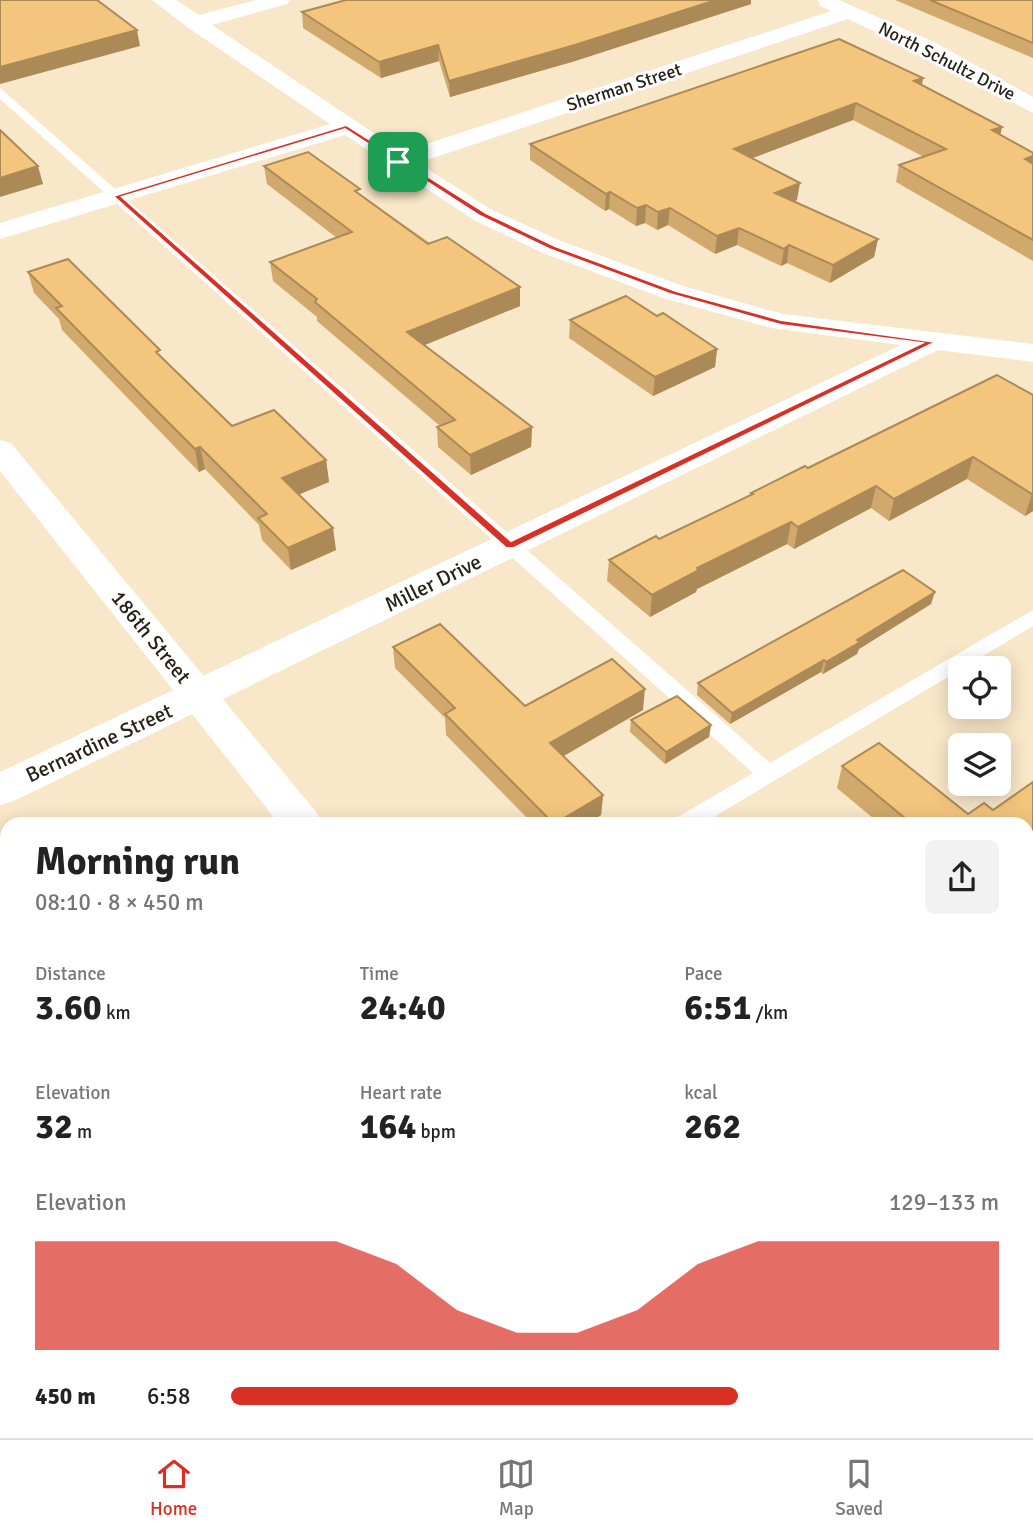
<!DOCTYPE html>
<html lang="en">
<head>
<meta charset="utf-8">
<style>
  :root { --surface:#fff; --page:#f2f2f2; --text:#222; --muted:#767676; --line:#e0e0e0; --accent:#d93025 }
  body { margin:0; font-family:Signika,sans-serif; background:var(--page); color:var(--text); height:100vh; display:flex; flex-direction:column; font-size:26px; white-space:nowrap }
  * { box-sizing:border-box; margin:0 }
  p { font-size:23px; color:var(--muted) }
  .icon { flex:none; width:38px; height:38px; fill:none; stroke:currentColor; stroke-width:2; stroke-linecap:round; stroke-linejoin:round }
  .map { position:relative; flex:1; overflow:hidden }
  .sheet { position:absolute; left:0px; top:817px; width:1034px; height:621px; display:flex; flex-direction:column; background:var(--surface); border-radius:21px 21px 0 0; box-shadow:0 4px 18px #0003 }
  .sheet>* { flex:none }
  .fabs { position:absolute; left:948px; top:656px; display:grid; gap:14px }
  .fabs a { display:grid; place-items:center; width:63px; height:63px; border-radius:10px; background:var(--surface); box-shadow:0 4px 18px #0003; font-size:35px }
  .pin { position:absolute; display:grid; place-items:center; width:60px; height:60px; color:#fff; margin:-30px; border-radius:14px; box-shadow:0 4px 10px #0006 }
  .round { display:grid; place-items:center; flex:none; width:74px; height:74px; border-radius:10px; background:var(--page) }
  .head { display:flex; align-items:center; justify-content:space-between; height:119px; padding:0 35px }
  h1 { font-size:38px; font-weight:800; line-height:52px }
  .metrics { display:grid; grid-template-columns:repeat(3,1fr); gap:10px; height:119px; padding:7px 35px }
  .metrics div { display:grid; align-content:center }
  .metrics b { font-size:35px; font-weight:800 }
  .metrics small { font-size:19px; font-weight:400 }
  .metrics p { font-size:19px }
  .chart { height:196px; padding:14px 35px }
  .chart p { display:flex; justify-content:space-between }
  .chart svg { width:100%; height:126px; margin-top:7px; fill:var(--accent); opacity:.7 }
  ul { padding:0 35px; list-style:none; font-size:23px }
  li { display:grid; grid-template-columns:112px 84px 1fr; align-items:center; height:52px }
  li i { height:18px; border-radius:9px; background:var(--accent) }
  .menu { display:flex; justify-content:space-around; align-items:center; height:98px; border-top:2px solid var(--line); background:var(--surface); font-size:19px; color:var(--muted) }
  .menu a { display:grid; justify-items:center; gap:4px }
  .menu .current { color:var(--accent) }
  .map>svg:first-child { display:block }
  .green { fill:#d5da91 }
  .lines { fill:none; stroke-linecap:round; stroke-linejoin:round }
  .service { fill:#fff; fill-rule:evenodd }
  .minor { fill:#fff; fill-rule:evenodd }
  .tertiary { fill:#fff; fill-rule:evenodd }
  .wall { fill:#d2a96c }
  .shaded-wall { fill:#ab8a58 }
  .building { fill:#f4c57d; stroke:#ab8a58; stroke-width:2 }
  .route { fill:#d93025; stroke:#fff; stroke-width:2; fill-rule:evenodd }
  .labels { text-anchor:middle; stroke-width:6; stroke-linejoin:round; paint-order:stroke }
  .far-street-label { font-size:18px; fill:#282216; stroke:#fff }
  .street-label { font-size:21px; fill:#282216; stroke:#fff }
</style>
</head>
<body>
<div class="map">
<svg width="1033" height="1438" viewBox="0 0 1033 1438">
  <rect width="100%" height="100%" fill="#f9e7c9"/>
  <polygon class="green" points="535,1432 675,1432 682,1438 527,1438"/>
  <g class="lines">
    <g class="service">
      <polygon points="0,88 770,763 1033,610 1033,626 702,824 673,824 676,818 753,773 0,99"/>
      <polygon points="0,1191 7,1193 7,1230 0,1228"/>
      <polygon points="104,1432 136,1432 138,1438 106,1438"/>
    </g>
    <g class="minor">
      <polygon points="152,0 176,0 199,15 256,0 290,0 287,4 212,25 402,152 831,11 820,6 818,0 839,0 857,8 934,42 1033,97 1033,113 918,52 848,19 418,163 492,210 561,241 683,286 783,314 1033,344 1033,362 938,350 14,801 0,805 0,772 901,345 771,328 663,298 543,253 474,220 345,135 0,239 0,223 330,124 187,27"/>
      <polygon points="695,1432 751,1432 753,1438 697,1438"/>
      <polygon points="824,1432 883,1432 885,1438 826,1438"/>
    </g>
    <g class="tertiary">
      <polygon points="0,440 11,443 317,813 322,824 279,824 0,471"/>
      <polygon points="1033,1048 1033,1092 1027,1094 1027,1050"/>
      <polygon points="405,1432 468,1432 466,1438 403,1438"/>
    </g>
  </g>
  <g class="wall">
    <polygon points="346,0 751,0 751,4 575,61 450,97 439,61 381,78 303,28 302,12"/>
    <polygon points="895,0 1033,0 1033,58"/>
    <polygon points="923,78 922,85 1002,127 1000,135 1033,153 1033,261 896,182 899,165 924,157 853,120 752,158 797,200 794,202 878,239 874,257 830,283 787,263 781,266 737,245 715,254 668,225 657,230 645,223 636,226 609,209 605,211 530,160 530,144"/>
    <polygon points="264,166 361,195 520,306 424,345 532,427 531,447 471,475 438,447 437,427 440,426 317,321 317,317 273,281 270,262 337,238 267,184"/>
    <polygon points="28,272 162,358 232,426 326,460 329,482 299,494 336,550 291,570 262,540 259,525 205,469 199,472 62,330 59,319 34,293"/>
    <polygon points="657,316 717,349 715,367 653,396 569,338 570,320"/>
    <polygon points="1033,395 1033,511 1025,516 967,479 889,521 871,508 794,549 787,544 697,589 696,592 650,617 607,581 609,560 659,539 750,496 751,493 808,468"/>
    <polygon points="931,604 859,649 857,654 823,674 821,672 730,724 697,695 698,683"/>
    <polygon points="393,647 525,706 643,710 563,756 603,795 601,815 587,824 533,824 446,735 445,718 395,668"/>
    <polygon points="631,720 711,725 709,737 665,764 630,732"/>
    <polygon points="842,766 968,814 993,810 1033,782 1033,868 1027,872 1027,824 880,824 837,788"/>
  </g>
  <g class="shaded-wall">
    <polygon points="716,0 751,0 751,4 575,61 450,97 449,81"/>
    <polygon points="137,30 140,46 0,84 0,67"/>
    <polygon points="438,45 439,61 381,78 379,62"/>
    <polygon points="923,78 920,94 914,81"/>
    <polygon points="856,103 853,120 732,166 734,149"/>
    <polygon points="1002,127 998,144 992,130"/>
    <polygon points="1033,156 1033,166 1025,159"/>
    <polygon points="38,166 43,184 0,197 0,178"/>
    <polygon points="800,183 797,200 772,210 775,193"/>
    <polygon points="610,192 609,209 605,211 606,194"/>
    <polygon points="646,205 645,223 636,226 637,208"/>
    <polygon points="670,208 668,225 657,230 658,212"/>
    <polygon points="739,228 737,245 715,254 717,236"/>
    <polygon points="878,239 874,257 830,283 833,265"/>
    <polygon points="789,245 787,263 781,266 784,249"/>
    <polygon points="520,287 520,306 408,352 407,332"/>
    <polygon points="717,349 715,367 653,396 655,377"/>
    <polygon points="532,427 531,447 471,475 470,455"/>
    <polygon points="200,447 205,469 199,472 195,449"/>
    <polygon points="973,457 967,479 889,521 894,499"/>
    <polygon points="326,460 329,482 286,500 282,478"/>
    <polygon points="876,486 871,508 794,549 798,527"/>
    <polygon points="1032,494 1033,494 1033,511 1025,516"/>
    <polygon points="791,522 787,544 697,589 696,592 650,617 652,595 697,568"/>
    <polygon points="333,528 336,550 291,570 288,548"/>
    <polygon points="935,592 931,604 859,649 857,654 823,674 826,662 857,640"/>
    <polygon points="824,660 821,672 730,724 732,713"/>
    <polygon points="645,689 643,710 550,764 550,743"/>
    <polygon points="711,725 709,737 665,764 666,752"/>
    <polygon points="603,795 601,815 587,824 554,824"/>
    <polygon points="1033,854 1033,868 1027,872 1027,858"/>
    <polygon points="0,1127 5,1136 0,1139"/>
    <polygon points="0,1321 7,1335 7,1341 0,1327"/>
    <polygon points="7,1409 7,1430 0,1435 0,1413"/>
  </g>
  <g class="building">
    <polygon points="0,0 97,0 137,30 0,67"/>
    <polygon points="346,0 716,0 575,45 449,81 438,45 379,62 302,12"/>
    <polygon points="930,0 1033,0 1033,43"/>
    <polygon points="839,39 923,78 914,81 1002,127 992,130 1033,153 1033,156 1025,159 1033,164 1033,240 899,165 946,149 856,103 734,149 800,183 775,193 878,239 833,265 789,245 784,249 739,228 717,236 670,208 658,212 646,205 637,208 610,192 606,194 530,144"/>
    <polygon points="0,130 38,166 0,178"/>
    <polygon points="308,152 360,189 355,191 428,244 447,237 520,287 407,332 532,427 470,455 437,427 455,420 315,302 317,299 270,262 352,232 264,166"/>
    <polygon points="68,259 160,350 156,352 232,426 274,410 326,460 282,478 333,528 288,548 258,518 267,514 200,447 195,449 145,399 56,308 62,306 28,272"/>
    <polygon points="626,296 657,316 663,313 717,349 655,377 570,320"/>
    <polygon points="997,375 1033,395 1033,494 1032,494 973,457 894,499 876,486 798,527 791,522 697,568 699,570 652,595 609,560 656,536 659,539 753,494 751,493 805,466 808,468"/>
    <polygon points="903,570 935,592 857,640 860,642 826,662 824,660 732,713 698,683"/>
    <polygon points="440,624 525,706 612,659 645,689 550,743 603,795 554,824 445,714 455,708 393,647"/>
    <polygon points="677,696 711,725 666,752 631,720"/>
    <polygon points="879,743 968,814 984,803 993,810 1033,782 1033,854 1027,858 1027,824 912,824 842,766"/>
    <polygon points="80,818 84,824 69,824"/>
    <polygon points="7,855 7,1140 0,1127 0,859"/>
    <polygon points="0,1327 7,1341 7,1409 0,1413"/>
  </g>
  <path class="route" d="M346,125L486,213L555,246L676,291L781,320L936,342L514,548H506L113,196ZM345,129L480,216L549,249L670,294L781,325L922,343L511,541L122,197Z"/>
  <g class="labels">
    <g class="far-street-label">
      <text transform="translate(947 61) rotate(27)" y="6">North Schultz Drive</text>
      <text transform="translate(624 87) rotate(-18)" y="6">Sherman Street</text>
    </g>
    <g class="street-label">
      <text transform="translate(433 583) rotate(-26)" y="7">Miller Drive</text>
      <text transform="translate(151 637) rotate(51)" y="7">186th Street</text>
      <text transform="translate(99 743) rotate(-25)" y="7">Bernardine Street</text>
    </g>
  </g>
</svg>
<div class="fabs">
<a><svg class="icon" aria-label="locate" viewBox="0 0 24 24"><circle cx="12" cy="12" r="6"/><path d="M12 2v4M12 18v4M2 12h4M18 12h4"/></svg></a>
<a><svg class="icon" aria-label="layers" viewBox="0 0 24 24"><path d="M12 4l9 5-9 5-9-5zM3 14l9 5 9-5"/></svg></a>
</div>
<div class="pin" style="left:398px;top:162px;background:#1e9e55"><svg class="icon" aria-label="arrive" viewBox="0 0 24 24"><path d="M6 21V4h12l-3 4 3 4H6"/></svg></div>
<section class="sheet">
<div class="head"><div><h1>Morning run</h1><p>08:10 · 8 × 450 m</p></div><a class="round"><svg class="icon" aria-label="share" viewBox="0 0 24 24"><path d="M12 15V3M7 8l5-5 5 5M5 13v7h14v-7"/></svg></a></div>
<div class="metrics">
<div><p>Distance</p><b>3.60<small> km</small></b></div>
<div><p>Time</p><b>24:40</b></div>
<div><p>Pace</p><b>6:51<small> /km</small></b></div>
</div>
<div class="metrics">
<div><p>Elevation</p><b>32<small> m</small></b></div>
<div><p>Heart rate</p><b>164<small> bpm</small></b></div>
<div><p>kcal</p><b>262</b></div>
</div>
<div class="chart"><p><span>Elevation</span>129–133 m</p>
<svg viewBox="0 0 160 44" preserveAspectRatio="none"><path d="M0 44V6L10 6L20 6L30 6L40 6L50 6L60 14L70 30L80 38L90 38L100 30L110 14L120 6L130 6L140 6L150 6L160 6V44z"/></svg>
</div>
<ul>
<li><b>450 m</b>6:58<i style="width:66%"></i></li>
</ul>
</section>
</div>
<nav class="menu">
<a class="current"><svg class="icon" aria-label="home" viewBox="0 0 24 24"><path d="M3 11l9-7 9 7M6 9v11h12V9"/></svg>Home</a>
<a><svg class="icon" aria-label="map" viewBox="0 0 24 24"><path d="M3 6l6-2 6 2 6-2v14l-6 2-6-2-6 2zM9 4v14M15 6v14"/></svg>Map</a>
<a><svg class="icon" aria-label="saved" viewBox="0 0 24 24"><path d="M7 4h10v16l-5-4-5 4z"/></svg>Saved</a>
</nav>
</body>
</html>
